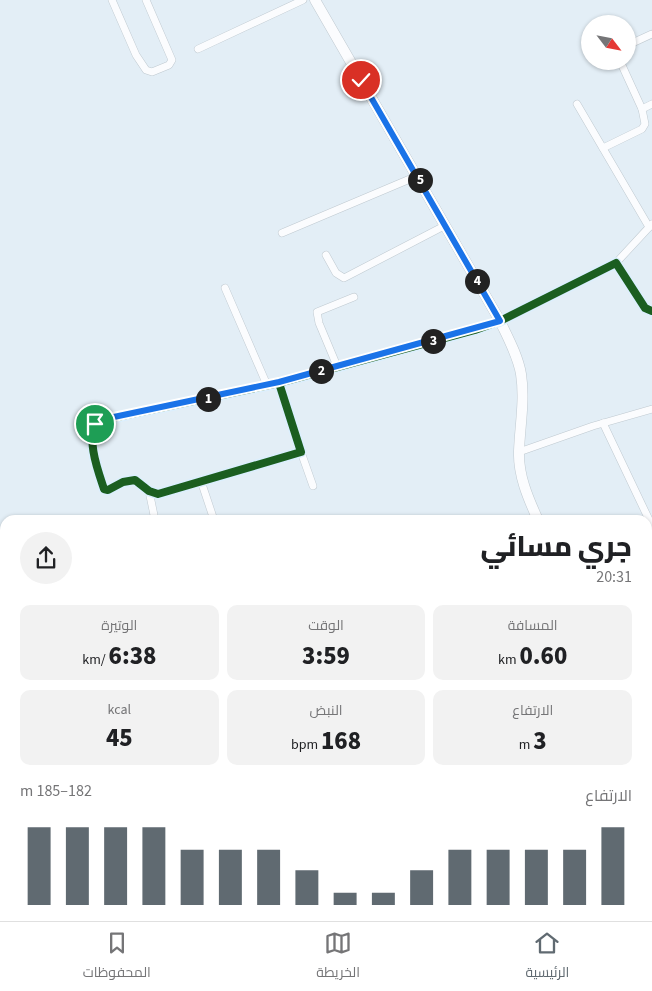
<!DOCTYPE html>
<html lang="ar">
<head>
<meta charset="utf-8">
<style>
  :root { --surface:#fff; --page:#f2f2f2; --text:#202124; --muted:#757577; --line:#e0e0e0; --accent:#606a71 }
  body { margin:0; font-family:"Source Sans 3",Cairo,sans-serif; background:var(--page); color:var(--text); direction:rtl; height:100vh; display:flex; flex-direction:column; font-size:19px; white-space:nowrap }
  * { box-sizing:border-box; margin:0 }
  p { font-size:16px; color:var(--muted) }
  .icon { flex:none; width:28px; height:28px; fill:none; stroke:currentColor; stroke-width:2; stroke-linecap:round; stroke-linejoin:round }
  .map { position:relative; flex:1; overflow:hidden; direction:ltr }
  .details { position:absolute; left:0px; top:515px; width:652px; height:406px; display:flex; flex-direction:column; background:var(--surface); border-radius:15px 15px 0 0; box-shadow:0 1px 4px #0004; direction:rtl }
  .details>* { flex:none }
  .needle { width:32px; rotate:122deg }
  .tools { position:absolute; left:581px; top:15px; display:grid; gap:10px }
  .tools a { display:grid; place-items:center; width:55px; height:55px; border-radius:50%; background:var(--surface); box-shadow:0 1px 4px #0004; font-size:25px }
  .pin { position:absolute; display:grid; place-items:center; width:42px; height:42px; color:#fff; margin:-21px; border:2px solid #fff; border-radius:50%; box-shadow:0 1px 5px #0007 }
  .km { position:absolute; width:25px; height:25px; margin:-12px; border-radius:50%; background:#222; color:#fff; font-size:14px; line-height:25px; text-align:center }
  .round { display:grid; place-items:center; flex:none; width:52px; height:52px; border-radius:26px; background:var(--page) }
  .overview { display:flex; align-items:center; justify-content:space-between; height:85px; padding:0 20px }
  h1 { font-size:28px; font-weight:800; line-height:38px }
  .metrics { display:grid; grid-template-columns:repeat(3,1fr); gap:8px; height:85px; padding:5px 20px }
  .metrics div { display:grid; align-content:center; border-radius:10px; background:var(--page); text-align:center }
  .metrics b { font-size:25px; font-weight:800 }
  .metrics small { font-size:14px; font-weight:400 }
  .metrics p { font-size:14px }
  .chart { height:140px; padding:10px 20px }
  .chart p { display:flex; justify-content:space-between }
  .chart svg { width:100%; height:90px; margin-top:5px; stroke:var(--accent); stroke-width:6 }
  .menu { display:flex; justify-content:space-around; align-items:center; height:70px; border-top:1px solid var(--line); background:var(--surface); font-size:14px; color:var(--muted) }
  .menu a { display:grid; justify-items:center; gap:2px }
  .menu .active { color:var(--accent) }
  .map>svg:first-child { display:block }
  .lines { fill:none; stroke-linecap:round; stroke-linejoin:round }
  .street-casing { stroke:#bfc9d0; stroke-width:8 }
  .secondary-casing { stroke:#bfc9d0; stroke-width:11 }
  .street { stroke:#fbfcfe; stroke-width:7 }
  .secondary { stroke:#fbfcfe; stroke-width:10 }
  .cycleway-casing { stroke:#dbeffe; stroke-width:11 }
  .cycleway { stroke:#1b5e20; stroke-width:8 }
  .route-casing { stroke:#fff; stroke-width:10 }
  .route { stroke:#1a73e8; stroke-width:6 }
</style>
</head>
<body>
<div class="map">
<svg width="652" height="921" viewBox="0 0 652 921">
  <rect width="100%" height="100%" fill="#e3eef6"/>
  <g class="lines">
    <defs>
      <g id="street">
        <polyline points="112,0 136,55 146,70 152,72 169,65 172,60 146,0"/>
        <polyline points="628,45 652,34"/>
        <polyline points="198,49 303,0"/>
        <polyline points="620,61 642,109"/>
        <polyline points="577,104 649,227"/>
        <polyline points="603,148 642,129 645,124 642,109 652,104"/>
        <polyline points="282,233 417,176"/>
        <polyline points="326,255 336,273 344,278 446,225"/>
        <polyline points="616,263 652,224"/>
        <polyline points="225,288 267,385"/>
        <polyline points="337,366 319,323 317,312 354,297"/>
        <path d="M279,383L301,452L158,494L149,491L135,480L123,482L108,490L104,489C98,471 85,437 98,421L279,383L475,330L500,321L616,263L645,308L652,311"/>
        <polyline points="603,423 652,526"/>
        <polyline points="301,452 313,486"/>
        <polyline points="519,452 593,426 652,409"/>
        <polyline points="201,481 214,520"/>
        <polyline points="149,491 155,520"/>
        <polyline points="0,660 5,659"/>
        <polyline points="105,916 107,921"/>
        <polyline points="145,916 146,921"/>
        <polyline points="178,916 179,921"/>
        <polyline points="294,916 294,921"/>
        <polyline points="64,921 71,916"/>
      </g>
      <g id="secondary">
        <path d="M315,0L500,321C508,338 518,356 521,374C525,400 520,425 519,451C518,475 528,498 538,520"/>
        <polyline points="648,730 652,739"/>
      </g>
    </defs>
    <use href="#street" class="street-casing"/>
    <use href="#secondary" class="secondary-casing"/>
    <use href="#street" class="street"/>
    <use href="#secondary" class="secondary"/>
    <defs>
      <path id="cycleway" d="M279,383L301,452L158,494L149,491L135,480L123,482L108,490L104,489C98,471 85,437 98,421L279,383L475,330L500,321L616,263L645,308L652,311"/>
    </defs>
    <use href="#cycleway" class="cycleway-casing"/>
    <use href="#cycleway" class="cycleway"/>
  </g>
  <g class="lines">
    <defs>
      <polyline id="route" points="95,424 98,421 109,418 279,382 500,321 361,80"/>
    </defs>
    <use href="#route" class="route-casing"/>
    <use href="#route" class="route"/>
  </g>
</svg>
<div class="tools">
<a><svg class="needle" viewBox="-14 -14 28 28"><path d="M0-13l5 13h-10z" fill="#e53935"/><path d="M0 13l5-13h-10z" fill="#757577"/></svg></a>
</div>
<div class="pin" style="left:95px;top:424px;background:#1e9e55"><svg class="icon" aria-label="arrive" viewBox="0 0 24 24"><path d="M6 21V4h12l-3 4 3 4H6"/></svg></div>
<div class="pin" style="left:361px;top:80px;background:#d93025"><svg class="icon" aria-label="check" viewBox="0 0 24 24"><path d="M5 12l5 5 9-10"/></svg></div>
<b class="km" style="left:208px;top:399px">1</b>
<b class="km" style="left:321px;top:371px">2</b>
<b class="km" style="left:433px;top:341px">3</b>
<b class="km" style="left:477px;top:281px">4</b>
<b class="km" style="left:420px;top:180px">5</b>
<section class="details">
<div class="overview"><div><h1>جري مسائي</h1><p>20:31</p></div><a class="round"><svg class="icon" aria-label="share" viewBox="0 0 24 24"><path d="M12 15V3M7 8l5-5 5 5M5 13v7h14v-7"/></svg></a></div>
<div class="metrics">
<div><p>المسافة</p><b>0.60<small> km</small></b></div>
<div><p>الوقت</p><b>3:59</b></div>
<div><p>الوتيرة</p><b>6:38<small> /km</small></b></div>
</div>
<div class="metrics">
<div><p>الارتفاع</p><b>3<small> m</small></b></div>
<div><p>النبض</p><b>168<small> bpm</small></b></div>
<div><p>kcal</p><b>45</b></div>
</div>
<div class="chart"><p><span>الارتفاع</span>182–185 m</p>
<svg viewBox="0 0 160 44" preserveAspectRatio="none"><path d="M5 44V6M15 44V6M25 44V6M35 44V6M45 44V17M55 44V17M65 44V17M75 44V27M85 44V38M95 44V38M105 44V27M115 44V17M125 44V17M135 44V17M145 44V17M155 44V6"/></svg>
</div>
</section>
</div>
<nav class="menu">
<a class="active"><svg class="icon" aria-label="home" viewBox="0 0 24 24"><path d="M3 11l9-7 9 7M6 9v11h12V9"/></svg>الرئيسية</a>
<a><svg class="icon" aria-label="map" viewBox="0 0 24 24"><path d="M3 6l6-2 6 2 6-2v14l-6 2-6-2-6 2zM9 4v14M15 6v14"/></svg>الخريطة</a>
<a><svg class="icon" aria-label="saved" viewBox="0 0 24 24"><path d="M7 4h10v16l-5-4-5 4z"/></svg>المحفوظات</a>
</nav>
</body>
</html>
